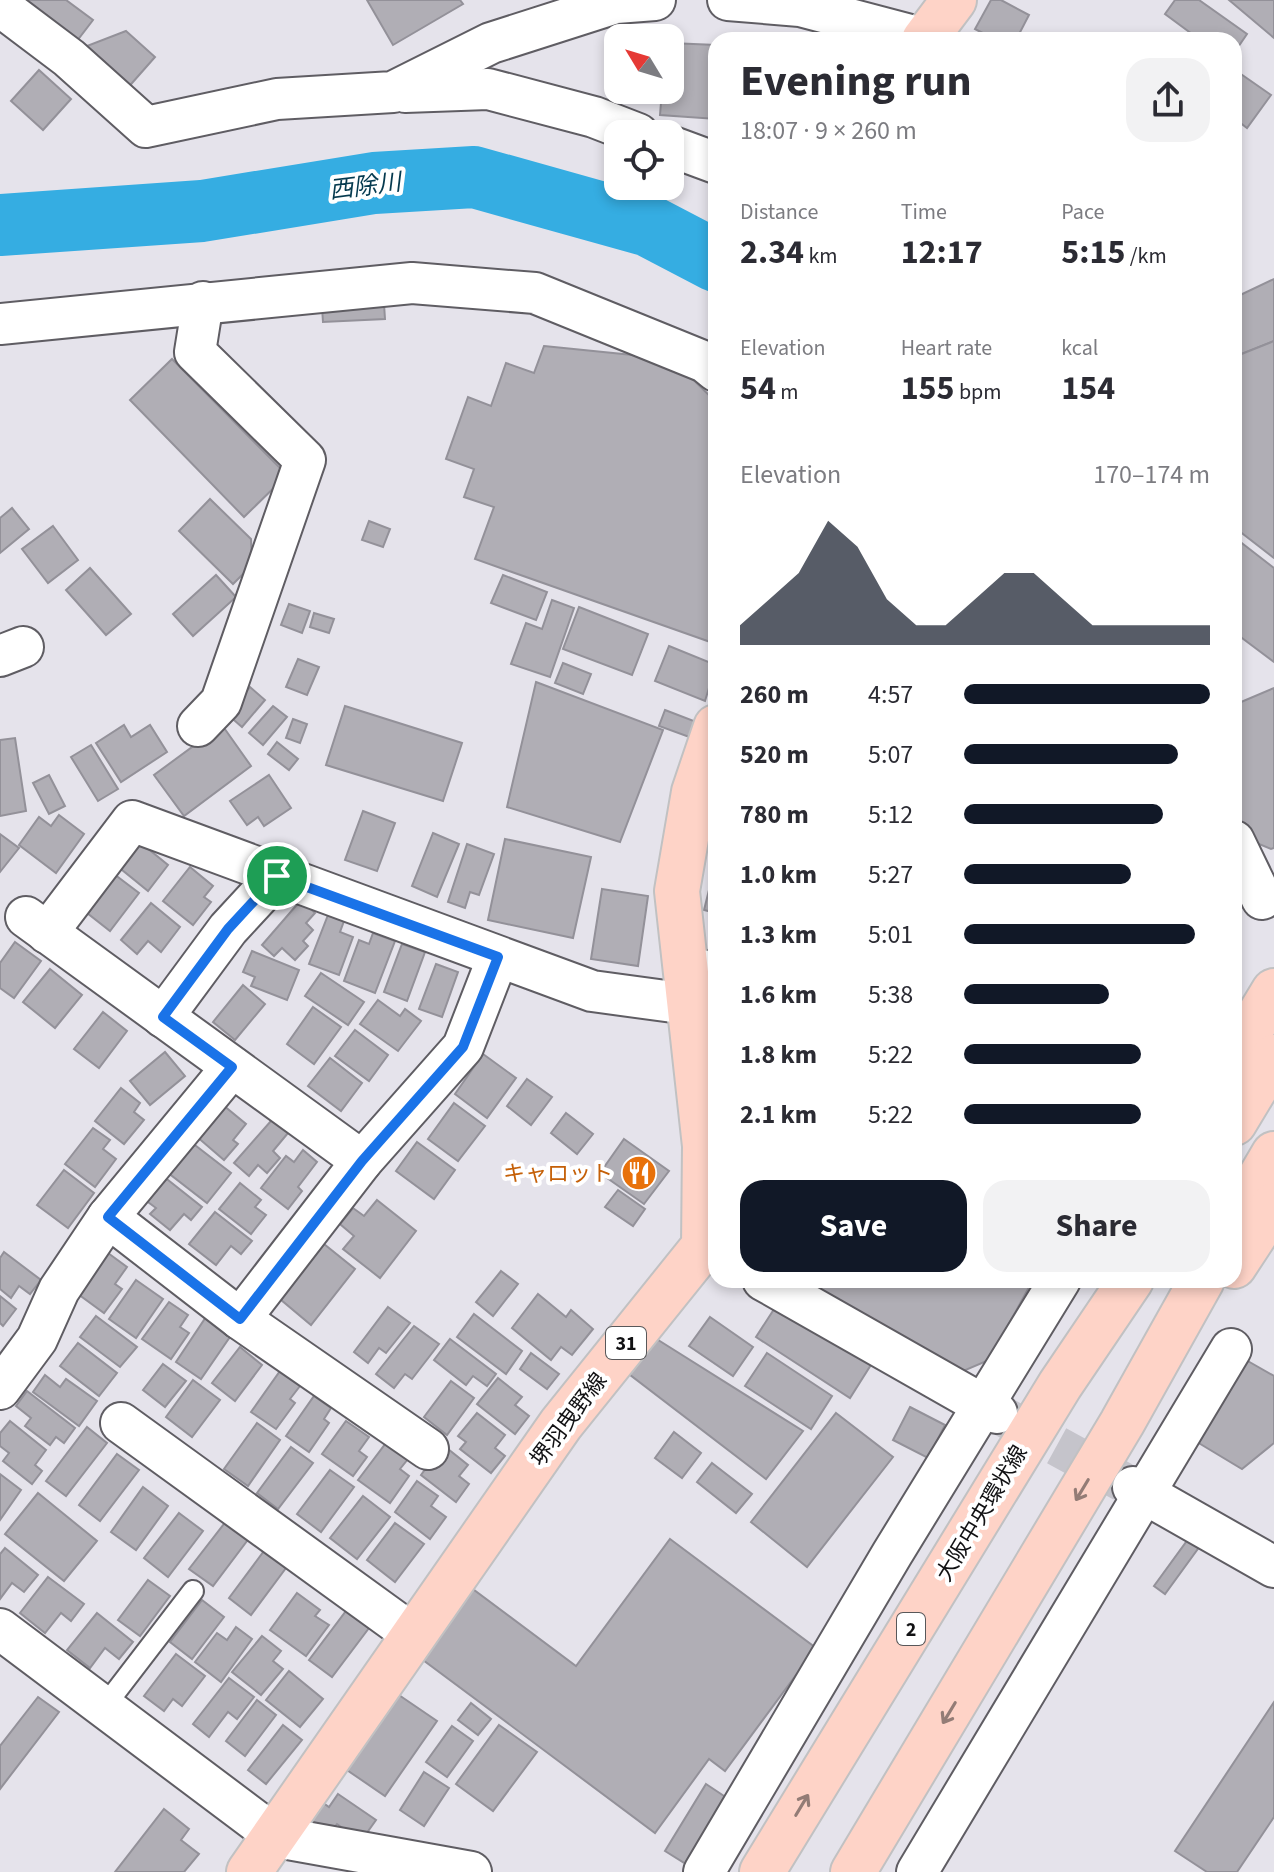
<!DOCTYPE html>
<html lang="en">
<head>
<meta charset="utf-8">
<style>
  :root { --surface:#fff; --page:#f2f2f3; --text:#2b2b33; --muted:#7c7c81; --accent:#111827 }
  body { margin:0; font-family:"Source Sans 3","Noto Sans JP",sans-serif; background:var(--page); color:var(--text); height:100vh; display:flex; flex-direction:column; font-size:30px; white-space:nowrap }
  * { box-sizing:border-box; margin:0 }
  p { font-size:26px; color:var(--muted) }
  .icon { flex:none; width:44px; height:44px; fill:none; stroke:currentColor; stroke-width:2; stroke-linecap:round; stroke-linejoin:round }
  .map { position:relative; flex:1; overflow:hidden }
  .panel { position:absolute; left:708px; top:32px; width:534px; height:1256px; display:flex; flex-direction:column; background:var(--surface); border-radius:24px; box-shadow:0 4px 12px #0003 }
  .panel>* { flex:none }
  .needle { width:52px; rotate:308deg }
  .tools { position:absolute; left:604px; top:24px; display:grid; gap:16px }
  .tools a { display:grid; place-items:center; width:80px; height:80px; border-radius:16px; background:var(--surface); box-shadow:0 4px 12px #0003; font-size:40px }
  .pin { position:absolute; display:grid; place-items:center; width:68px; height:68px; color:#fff; margin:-34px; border:4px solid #fff; border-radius:50%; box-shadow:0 2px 8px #0007 }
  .round { display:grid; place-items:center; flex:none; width:84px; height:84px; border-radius:24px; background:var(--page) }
  .head { display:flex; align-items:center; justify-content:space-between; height:136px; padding:0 32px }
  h1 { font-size:44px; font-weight:700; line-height:60px }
  .figures { display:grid; grid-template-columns:repeat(3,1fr); gap:12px; height:136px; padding:8px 32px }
  .figures div { display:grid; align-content:center }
  .figures b { font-size:34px; font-weight:700 }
  .figures small { font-size:22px; font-weight:400 }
  .figures p { font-size:22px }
  .chart { height:224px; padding:16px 32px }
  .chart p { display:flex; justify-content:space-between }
  .chart svg { width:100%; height:144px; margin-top:8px; fill:var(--accent); opacity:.7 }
  .primary-button { display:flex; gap:16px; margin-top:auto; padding:16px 32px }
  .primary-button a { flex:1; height:92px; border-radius:24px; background:var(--accent); color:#fff; font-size:32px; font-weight:700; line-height:92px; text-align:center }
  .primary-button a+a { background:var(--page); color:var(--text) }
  ul { padding:0 32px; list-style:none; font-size:26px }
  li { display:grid; grid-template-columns:128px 96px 1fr; align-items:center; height:60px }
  li i { height:20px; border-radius:10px; background:var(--accent) }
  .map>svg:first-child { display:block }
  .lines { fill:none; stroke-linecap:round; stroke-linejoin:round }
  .river { stroke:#35ade2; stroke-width:62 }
  .building { fill:#b0aeb5; stroke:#939199; stroke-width:2 }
  .street-tunnel { stroke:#c5c4cb; stroke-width:40; stroke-dasharray:40 20; stroke-linecap:butt }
  .lane-casing { stroke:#5f5d63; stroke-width:24 }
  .street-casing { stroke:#5f5d63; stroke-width:44 }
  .primary-casing { stroke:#c1c1c2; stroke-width:48 }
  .lane { stroke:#fff; stroke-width:20 }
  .street { stroke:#fff; stroke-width:40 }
  .primary { stroke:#fed3c7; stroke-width:44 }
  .oneway { stroke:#937c76 }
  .route-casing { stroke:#fff; stroke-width:16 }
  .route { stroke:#1a73e8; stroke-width:10 }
  .labels { text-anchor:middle; stroke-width:8; stroke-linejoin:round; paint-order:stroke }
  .shield { fill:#fff; stroke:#58585a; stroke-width:2 }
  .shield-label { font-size:20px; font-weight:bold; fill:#111113 }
  .food-label { font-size:22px; fill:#c56008; stroke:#fff; text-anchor:end }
  .street-label { font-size:22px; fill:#111113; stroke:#fff }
  .water-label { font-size:24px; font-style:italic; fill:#053a4f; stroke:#fff }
</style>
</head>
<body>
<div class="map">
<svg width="1274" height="1872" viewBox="0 0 1274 1872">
  <rect width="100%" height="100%" fill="#e5e3eb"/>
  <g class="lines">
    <polyline class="river" points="0,225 202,211 374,183 474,177 649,226 716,261"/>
  </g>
  <g class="building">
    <polygon points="11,0 66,0 93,20 73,46"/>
    <polygon points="367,0 460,0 463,4 393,45"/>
    <polygon points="991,0 1001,0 1029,15 1016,40 996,40 975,29"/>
    <polygon points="1175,0 1199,0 1247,34 1234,53 1234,40 1188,40 1192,34 1165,14"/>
    <polygon points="1229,0 1274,0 1274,38"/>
    <polygon points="126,31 155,57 125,91 79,49"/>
    <polygon points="670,43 716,45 716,119 660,115 662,90 670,90"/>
    <polygon points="39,70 71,99 43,130 11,101"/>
    <polygon points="1238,72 1271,95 1247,128 1234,118 1234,78"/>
    <polygon points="1274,279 1274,341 1234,357 1234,298"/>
    <polygon points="384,304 385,319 323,322 322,307"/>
    <polygon points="1274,341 1274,558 1234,527 1234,357"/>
    <polygon points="544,346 672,359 716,402 716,644 475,559 494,507 464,497 474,469 446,459 468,397 491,406 506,363 534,373"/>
    <polygon points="172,359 287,475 244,517 130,400"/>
    <polygon points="210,499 251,539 252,565 233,584 179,531"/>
    <polygon points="12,508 29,529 0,553 0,518"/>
    <polygon points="369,521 390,529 383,547 362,540"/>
    <polygon points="53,526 78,560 48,583 22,549"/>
    <polygon points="1234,537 1274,568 1274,662 1234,632"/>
    <polygon points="90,568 131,614 106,635 66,590"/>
    <polygon points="216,575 236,597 193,636 173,614"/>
    <polygon points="503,575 547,592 536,620 491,603"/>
    <polygon points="552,600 574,608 550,677 511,664 526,623 542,629"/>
    <polygon points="289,604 310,611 302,633 281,625"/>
    <polygon points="579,607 648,634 632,675 563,649"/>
    <polygon points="314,613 334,619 329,633 310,627"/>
    <polygon points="669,646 716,665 705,701 655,681"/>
    <polygon points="298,659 319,667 307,695 286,687"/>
    <polygon points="563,663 591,674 583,694 555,683"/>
    <polygon points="536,682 663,730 620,842 507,807"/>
    <polygon points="250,687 265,700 242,727 227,714"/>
    <polygon points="1274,688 1274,848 1271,849 1242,837 1234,817 1234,705"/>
    <polygon points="273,706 287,717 263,745 249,733"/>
    <polygon points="345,706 462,743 443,801 326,765"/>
    <polygon points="665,710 699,723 692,738 659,726"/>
    <polygon points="293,719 307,724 300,743 286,738"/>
    <polygon points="124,725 131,737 150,725 167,752 121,782 96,743"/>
    <polygon points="222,725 251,766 184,816 154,775"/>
    <polygon points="15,738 26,811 0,816 0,740"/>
    <polygon points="277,742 298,759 289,770 268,754"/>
    <polygon points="91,745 118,789 98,801 71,757"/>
    <polygon points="49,775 65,806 49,814 33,783"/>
    <polygon points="269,775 291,808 264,826 258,817 247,825 230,801"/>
    <polygon points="363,811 395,823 377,871 345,860"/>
    <polygon points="59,815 84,834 56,873 19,845 39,817 51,826"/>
    <polygon points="433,833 459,844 437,897 412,886"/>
    <polygon points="0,834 19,848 0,872"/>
    <polygon points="136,839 168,865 148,891 116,865"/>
    <polygon points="505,839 591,857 573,938 488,920"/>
    <polygon points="467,844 494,854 479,895 470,892 465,908 448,902"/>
    <polygon points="715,866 716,866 716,913 704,910"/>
    <polygon points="190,867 213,886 204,897 211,902 193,925 163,901"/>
    <polygon points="110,871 139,893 110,931 82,909"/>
    <polygon points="602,889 648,896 638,966 591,959"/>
    <polygon points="301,900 315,913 306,923 313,930 303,941 308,946 295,960 282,948 274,956 262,945"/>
    <polygon points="151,903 180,927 161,952 148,941 137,954 121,940"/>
    <polygon points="328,915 344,921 340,932 353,937 339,975 309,964"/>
    <polygon points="373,933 395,941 375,993 344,981 359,940 369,944"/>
    <polygon points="15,942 41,961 14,998 0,988 0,963"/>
    <polygon points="402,944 425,952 407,1001 384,992"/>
    <polygon points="252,951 299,970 287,1000 251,986 255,977 243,972"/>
    <polygon points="436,964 458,972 442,1017 419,1009"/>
    <polygon points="50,969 82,995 55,1028 23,1002"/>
    <polygon points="321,973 364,1002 348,1025 305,996"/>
    <polygon points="243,985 265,1004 235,1040 213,1022"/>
    <polygon points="378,1000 400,1016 405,1009 421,1021 398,1051 360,1024"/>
    <polygon points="313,1007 341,1027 314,1064 287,1044"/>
    <polygon points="103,1012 127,1031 99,1068 74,1049"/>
    <polygon points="355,1030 388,1055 369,1081 335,1056"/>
    <polygon points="165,1052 185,1076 150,1105 130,1081"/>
    <polygon points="483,1054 516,1078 487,1118 455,1094"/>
    <polygon points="330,1058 362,1083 341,1111 308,1086"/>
    <polygon points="527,1079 552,1097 531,1125 507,1106"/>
    <polygon points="121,1088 140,1103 134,1112 144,1120 124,1144 95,1121"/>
    <polygon points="454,1103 485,1126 458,1161 428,1139"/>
    <polygon points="223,1105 246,1124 233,1140 238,1144 224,1160 196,1136"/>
    <polygon points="278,1113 293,1127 273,1151 280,1158 267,1173 258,1165 249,1176 234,1163"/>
    <polygon points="566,1113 593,1134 577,1154 551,1133"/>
    <polygon points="93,1128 110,1140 103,1149 116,1159 95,1187 65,1164"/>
    <polygon points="624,1139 669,1171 644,1204 600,1173"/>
    <polygon points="191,1142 231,1173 207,1203 167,1172"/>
    <polygon points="417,1142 455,1170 434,1199 396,1171"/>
    <polygon points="303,1150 317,1162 298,1187 302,1191 288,1209 261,1188 286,1156 294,1162"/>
    <polygon points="64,1170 94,1193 68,1228 37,1205"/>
    <polygon points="163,1176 202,1207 191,1220 184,1214 170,1230 150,1214 156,1208 144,1199"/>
    <polygon points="240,1183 261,1200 255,1207 266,1215 251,1234 219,1209"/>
    <polygon points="618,1190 645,1209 633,1226 605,1207"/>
    <polygon points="377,1200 416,1231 380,1278 343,1249 354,1236 340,1224 353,1208 364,1216"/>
    <polygon points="215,1212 252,1241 241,1254 231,1246 216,1265 189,1244"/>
    <polygon points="324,1244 355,1269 311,1325 280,1299"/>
    <polygon points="4,1252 41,1280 30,1294 19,1286 11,1298 0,1289 0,1258"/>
    <polygon points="108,1253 127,1267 115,1284 122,1289 104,1313 78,1294"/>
    <polygon points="501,1271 518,1284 493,1316 476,1302"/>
    <polygon points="136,1280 163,1299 136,1338 109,1319"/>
    <polygon points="793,1280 1033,1280 989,1360 961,1372"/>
    <polygon points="538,1294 566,1317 571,1310 593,1329 572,1355 561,1347 551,1360 512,1328"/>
    <polygon points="0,1296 16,1309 3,1326 0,1323"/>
    <polygon points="780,1300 874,1360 850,1398 756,1337"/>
    <polygon points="169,1302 188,1315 180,1327 189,1333 171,1359 142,1339"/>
    <polygon points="388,1307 410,1323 386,1353 379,1348 368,1363 354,1352"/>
    <polygon points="208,1314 234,1331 201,1379 176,1362"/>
    <polygon points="474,1314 522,1351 506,1374 457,1337"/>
    <polygon points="96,1316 137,1347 120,1367 80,1337"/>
    <polygon points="710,1317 753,1347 733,1376 689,1346"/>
    <polygon points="414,1326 439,1344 412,1379 405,1374 394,1388 376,1374"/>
    <polygon points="655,1338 803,1431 766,1479 625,1371"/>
    <polygon points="450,1339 496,1374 487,1386 473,1376 466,1385 434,1360"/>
    <polygon points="78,1343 117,1373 99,1396 60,1366"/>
    <polygon points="240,1347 262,1365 235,1401 212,1383"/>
    <polygon points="531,1353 559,1374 547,1389 520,1369"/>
    <polygon points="767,1353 832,1396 811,1429 745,1386"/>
    <polygon points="1246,1360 1274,1376 1274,1443 1242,1469 1197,1442"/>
    <polygon points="163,1364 186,1381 165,1407 143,1390"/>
    <polygon points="280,1371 300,1386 290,1399 295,1403 276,1429 251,1412"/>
    <polygon points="45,1375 60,1387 66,1379 97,1401 79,1426 33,1392"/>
    <polygon points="498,1378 522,1397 515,1405 529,1416 515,1434 477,1404"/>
    <polygon points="193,1380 220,1400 192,1437 166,1417"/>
    <polygon points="451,1381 474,1398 447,1435 424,1417"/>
    <polygon points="27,1391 75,1428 64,1443 56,1437 50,1445 25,1426 31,1418 16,1406"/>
    <polygon points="314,1396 331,1408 324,1419 329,1423 309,1452 286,1436"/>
    <polygon points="910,1407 945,1425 928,1458 893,1440"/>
    <polygon points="477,1413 505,1435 495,1448 505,1456 491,1473 460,1449 466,1442 458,1436"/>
    <polygon points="836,1413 893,1457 807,1567 751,1522"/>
    <polygon points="10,1421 46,1450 35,1465 42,1471 32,1484 3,1461 9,1453 0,1446 0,1433"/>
    <polygon points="346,1421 369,1437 359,1451 367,1457 353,1476 322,1454"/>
    <polygon points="257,1423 280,1440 248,1486 224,1469"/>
    <polygon points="87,1427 107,1443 66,1496 46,1481"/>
    <polygon points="674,1432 701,1453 682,1478 655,1458"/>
    <polygon points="386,1443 408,1459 400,1469 409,1476 390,1503 358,1480"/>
    <polygon points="443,1445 468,1465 459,1476 469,1484 456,1502 421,1475"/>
    <polygon points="291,1447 313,1463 278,1509 257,1493"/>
    <polygon points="117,1454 139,1470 100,1521 79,1505"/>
    <polygon points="712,1463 752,1494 736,1513 697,1482"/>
    <polygon points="330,1470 354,1487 321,1532 297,1514"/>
    <polygon points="0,1474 21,1490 0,1520"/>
    <polygon points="417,1481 438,1496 431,1506 446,1517 430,1539 395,1512"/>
    <polygon points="143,1487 168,1506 136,1550 111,1532"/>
    <polygon points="38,1493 97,1541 64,1581 5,1534"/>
    <polygon points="363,1496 390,1517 357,1559 330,1538"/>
    <polygon points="179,1513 203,1531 168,1577 144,1558"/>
    <polygon points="227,1520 250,1537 213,1586 189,1569"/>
    <polygon points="395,1523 424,1544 395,1582 367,1560"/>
    <polygon points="1189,1538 1200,1546 1165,1594 1154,1586"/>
    <polygon points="670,1539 816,1648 725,1771 709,1759 655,1833 419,1657 470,1587 576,1666"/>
    <polygon points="5,1548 38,1575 24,1592 12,1583 0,1599 0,1554"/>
    <polygon points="264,1551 286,1568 251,1615 229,1598"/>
    <polygon points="48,1577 84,1604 71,1621 61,1613 45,1633 20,1613"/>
    <polygon points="148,1580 170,1596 140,1636 118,1620"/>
    <polygon points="297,1593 320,1610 315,1616 329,1625 306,1656 270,1630"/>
    <polygon points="202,1600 224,1617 192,1659 170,1642"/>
    <polygon points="346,1611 369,1628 332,1677 309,1660"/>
    <polygon points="97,1613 133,1642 119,1659 105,1648 90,1668 67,1650"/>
    <polygon points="236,1627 252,1639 221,1682 195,1662 217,1633 227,1640"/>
    <polygon points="262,1636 281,1651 273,1661 283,1669 261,1695 232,1672"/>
    <polygon points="176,1654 205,1676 182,1706 173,1699 164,1711 144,1696"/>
    <polygon points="289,1671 323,1699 300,1727 266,1700"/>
    <polygon points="229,1678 254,1697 237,1719 228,1712 209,1737 193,1724"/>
    <polygon points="393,1691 437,1721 385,1796 341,1766"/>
    <polygon points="38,1697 59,1712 0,1789 0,1746"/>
    <polygon points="257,1700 276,1715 245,1756 226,1741"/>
    <polygon points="1274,1702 1274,1817 1237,1872 1207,1872 1175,1851"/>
    <polygon points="471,1703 491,1719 478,1735 458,1720"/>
    <polygon points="283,1725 302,1740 266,1784 248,1770"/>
    <polygon points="499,1725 537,1752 493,1811 456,1784"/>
    <polygon points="452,1726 473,1741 447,1777 426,1762"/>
    <polygon points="424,1772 449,1788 424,1826 400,1810"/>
    <polygon points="706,1784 727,1798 686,1864 665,1851"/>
    <polygon points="338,1794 376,1820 361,1841 337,1824 326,1838 301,1821 316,1798 329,1807"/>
    <polygon points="164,1809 189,1829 181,1840 199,1854 184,1872 115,1872"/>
  </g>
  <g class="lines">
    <polyline class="street-tunnel" points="1004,1417 1123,1482"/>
    <defs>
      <g id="lane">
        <polyline points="683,956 716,963"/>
        <polyline points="104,1707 193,1591"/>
      </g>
      <g id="street">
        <polyline points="728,0 800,6 918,37 926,35"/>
        <polyline points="0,6 69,58 146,127 277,99 393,92 491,43 616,3 655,0"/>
        <polyline points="405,92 488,89 594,117 638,134"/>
        <polyline points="670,146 716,163"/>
        <polyline points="0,324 412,283 535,293 705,362 716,371"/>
        <polyline points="0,656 23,647"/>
        <polyline points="198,726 221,702 305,460 195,352 203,302"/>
        <polyline points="1234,841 1262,899"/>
        <polyline points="26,917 362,1161"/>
        <polyline points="47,933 132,821 592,991 688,1004"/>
        <polyline points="163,1017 228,929 277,876"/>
        <polyline points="232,1067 108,1217 240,1319 428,1449"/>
        <polyline points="763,1280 997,1413"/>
        <polyline points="240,1319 362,1161 463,1047 498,957"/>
        <polyline points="0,1389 37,1339 59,1290 108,1217"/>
        <polyline points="121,1423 415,1636"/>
        <polyline points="1133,1487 1274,1567"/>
        <polyline points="0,1629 277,1837 471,1872"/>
        <polyline points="704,1872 892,1554 1060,1280"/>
        <polyline points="917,1872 1231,1349"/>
      </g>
      <g id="primary">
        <polyline points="924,40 954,0"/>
        <polyline points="1234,1057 1274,991"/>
        <polyline points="1234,1123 1274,1057"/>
        <polyline points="1234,1222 1274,1154"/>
        <polyline points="1234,1266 1274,1205"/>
        <polyline points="249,1872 561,1424 704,1246 705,1146 677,891 694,792 716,727"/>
        <polyline points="762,1872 1060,1385 1131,1280"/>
        <polyline points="853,1872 1122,1423 1202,1280"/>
      </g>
    </defs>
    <use href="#lane" class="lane-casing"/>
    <use href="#street" class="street-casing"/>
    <use href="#primary" class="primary-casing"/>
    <use href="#lane" class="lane"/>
    <use href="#street" class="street"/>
    <use href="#primary" class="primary"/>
  </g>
  <defs><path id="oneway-shaft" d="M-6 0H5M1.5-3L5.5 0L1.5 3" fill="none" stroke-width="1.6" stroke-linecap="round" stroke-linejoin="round" transform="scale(2)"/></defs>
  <g class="oneway">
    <use href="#oneway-shaft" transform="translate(1082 1490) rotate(121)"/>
    <use href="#oneway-shaft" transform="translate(949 1713) rotate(121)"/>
    <use href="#oneway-shaft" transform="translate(802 1805) rotate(-59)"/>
  </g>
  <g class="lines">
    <defs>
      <polygon id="route" points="277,876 498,957 463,1047 362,1161 240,1319 108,1217 232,1067 163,1017 228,929"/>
    </defs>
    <use href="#route" class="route-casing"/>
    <use href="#route" class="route"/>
  </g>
  <defs>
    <symbol id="restaurant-disc" viewBox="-11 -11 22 22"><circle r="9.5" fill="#e8710a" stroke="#fff"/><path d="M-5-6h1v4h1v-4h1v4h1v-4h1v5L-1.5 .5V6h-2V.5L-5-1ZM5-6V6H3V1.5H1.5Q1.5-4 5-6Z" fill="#fff"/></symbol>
  </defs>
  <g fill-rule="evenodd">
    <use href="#restaurant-disc" x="619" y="1153" width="40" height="40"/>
  </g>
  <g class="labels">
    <g class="shield">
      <rect x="606" y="1327" width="40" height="32" rx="6"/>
      <rect x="897" y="1613" width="28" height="32" rx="6"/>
    </g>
    <g class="shield-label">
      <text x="626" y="1350">31</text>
      <text x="911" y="1636">2</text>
    </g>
    <g class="food-label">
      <text x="613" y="1181">キャロット</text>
    </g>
    <g class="street-label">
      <text transform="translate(568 1419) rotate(-53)" y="8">堺羽曳野線</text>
      <text transform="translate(981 1513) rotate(-59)" y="8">大阪中央環状線</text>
    </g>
    <g class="water-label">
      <text transform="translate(365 186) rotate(-7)" y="8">西除川</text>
    </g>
  </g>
</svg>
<div class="tools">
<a><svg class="needle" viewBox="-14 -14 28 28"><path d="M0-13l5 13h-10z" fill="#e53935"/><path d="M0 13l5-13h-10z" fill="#7c7c81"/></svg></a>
<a><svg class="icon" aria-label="locate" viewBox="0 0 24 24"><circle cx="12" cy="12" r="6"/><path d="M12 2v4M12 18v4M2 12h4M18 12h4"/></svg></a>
</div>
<div class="pin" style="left:277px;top:876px;background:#1e9e55"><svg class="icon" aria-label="arrive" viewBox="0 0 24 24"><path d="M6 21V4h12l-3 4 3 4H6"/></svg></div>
<section class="panel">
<div class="head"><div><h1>Evening run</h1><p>18:07 · 9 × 260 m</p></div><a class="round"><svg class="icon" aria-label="share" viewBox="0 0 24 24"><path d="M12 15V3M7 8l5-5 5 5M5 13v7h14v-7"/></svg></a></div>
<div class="figures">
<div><p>Distance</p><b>2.34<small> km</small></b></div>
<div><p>Time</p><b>12:17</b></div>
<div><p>Pace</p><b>5:15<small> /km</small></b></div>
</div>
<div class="figures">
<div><p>Elevation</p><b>54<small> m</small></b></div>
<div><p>Heart rate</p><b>155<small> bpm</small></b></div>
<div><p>kcal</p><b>154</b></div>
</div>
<div class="chart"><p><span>Elevation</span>170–174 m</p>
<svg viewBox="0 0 160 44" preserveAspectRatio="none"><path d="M0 44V38L10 30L20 22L30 6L40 14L50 30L60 38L70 38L80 30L90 22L100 22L110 30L120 38L130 38L140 38L150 38L160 38V44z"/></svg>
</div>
<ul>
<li><b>260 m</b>4:57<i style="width:100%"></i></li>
<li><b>520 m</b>5:07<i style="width:87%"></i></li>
<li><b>780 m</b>5:12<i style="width:81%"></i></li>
<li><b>1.0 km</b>5:27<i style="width:68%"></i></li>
<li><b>1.3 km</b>5:01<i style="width:94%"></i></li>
<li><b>1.6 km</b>5:38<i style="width:59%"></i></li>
<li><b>1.8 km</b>5:22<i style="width:72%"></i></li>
<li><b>2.1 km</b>5:22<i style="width:72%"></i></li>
</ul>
<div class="primary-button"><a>Save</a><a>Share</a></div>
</section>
</div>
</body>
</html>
